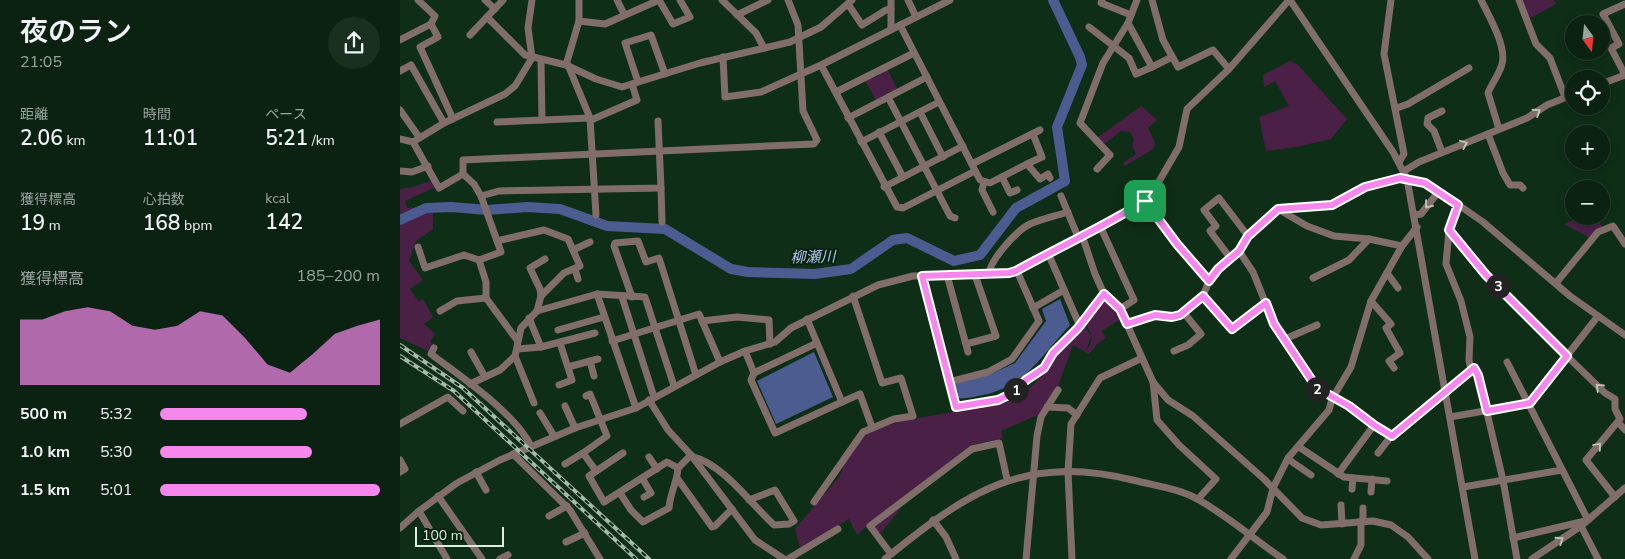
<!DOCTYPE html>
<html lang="ja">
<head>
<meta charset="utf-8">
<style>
  :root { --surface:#0b2212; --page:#192f20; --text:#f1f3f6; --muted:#9aa49f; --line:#2b3f32; --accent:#f688ed }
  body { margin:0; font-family:"Nunito Sans","Noto Sans JP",sans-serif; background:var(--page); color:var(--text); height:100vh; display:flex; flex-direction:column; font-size:19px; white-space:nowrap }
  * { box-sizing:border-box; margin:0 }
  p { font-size:16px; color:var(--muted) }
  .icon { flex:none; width:28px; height:28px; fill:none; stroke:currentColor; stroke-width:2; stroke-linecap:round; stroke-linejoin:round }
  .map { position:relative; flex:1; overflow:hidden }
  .sheet { display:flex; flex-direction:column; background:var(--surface); width:400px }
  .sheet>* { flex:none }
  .needle { width:32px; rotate:165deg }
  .tools { position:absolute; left:1165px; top:15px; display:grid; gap:10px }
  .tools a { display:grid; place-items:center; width:45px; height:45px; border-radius:50%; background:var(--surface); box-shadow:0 2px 8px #0003,0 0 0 1px var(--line); font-size:25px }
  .scale { position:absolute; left:15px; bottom:12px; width:89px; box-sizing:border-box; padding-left:5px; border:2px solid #dceedf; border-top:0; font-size:14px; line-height:18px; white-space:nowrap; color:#dceedf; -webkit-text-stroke:4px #05240e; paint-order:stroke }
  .pin { position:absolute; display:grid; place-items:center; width:42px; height:42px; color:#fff; margin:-21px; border-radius:10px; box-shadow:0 2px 8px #0006 }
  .km { position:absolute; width:25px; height:25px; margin:-12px; border-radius:50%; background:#222; color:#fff; font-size:14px; line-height:25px; text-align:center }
  .round { display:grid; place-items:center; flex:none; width:52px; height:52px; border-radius:26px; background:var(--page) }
  .summary { display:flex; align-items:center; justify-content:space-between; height:85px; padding:0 20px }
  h1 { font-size:28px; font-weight:600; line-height:38px }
  .metrics { display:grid; grid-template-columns:repeat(3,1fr); gap:8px; height:85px; padding:5px 20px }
  .metrics div { display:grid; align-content:center }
  .metrics b { font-size:21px; font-weight:600 }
  .metrics small { font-size:14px; font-weight:400 }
  .metrics p { font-size:14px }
  .chart { height:140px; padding:10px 20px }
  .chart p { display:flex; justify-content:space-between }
  .chart svg { width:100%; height:90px; margin-top:5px; fill:var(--accent); opacity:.7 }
  ul { padding:0 20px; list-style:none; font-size:16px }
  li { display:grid; grid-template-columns:80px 60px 1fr; align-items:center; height:38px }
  li i { height:12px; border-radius:6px; background:var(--accent) }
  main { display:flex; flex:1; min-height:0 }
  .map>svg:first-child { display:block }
  .green { fill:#4a2047 }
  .water { fill:#4c5c90 }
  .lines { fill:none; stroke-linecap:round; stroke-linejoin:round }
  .river { stroke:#4c5c90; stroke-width:10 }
  .minor { stroke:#816d6a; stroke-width:7 }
  .rail-casing { stroke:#a5baaa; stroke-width:4 }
  .rail { stroke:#05240e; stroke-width:2; stroke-dasharray:5.5; stroke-linecap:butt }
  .oneway { stroke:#bcc1b6 }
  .route-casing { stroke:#fff; stroke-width:10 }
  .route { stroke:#f688ed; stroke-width:6 }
  .labels { text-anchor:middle; stroke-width:4; stroke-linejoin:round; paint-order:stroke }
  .water-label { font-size:15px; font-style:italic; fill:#b3c4f3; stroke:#05240e }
</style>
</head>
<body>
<main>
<section class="sheet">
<div class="summary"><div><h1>夜のラン</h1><p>21:05</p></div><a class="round"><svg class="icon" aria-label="share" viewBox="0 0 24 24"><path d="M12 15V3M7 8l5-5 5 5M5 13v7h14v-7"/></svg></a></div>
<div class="metrics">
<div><p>距離</p><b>2.06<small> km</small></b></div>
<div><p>時間</p><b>11:01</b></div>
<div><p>ペース</p><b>5:21<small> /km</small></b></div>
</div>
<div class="metrics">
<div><p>獲得標高</p><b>19<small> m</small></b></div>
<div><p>心拍数</p><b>168<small> bpm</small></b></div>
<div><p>kcal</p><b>142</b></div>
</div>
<div class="chart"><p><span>獲得標高</span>185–200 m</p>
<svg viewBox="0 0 160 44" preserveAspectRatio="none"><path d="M0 44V12L10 12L20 8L30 6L40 8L50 15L60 17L70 15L80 8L90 10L100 21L110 34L120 38L130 29L140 19L150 15L160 12V44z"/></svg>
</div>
<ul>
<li><b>500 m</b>5:32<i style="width:67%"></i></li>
<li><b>1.0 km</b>5:30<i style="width:69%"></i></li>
<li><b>1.5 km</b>5:01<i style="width:100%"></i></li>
</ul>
</section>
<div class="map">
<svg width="1225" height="559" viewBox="0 0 1225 559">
  <rect width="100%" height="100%" fill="#0f2e18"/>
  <g class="green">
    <polygon points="1119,0 1154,0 1156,4 1127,20"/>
    <polygon points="890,61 897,64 947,119 931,139 896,147 866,151 859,117 889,106 875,81 864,87 863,75"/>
    <polygon points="487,69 498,90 492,93 488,92 476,101 465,80 479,76 480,73"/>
    <polygon points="741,106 757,120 748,128 755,143 753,149 725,166 723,163 736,154 732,146 734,139 730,132 721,131 703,145 697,138"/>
    <polygon points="33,180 36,187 5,201 7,208 24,207 0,217 0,189 13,187"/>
    <polygon points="26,211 33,213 33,229 16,241 9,261 23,280 10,289 19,302 23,299 33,317 24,324 35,334 30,342 33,345 30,352 0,338 0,223"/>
    <path d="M1206,214L1207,218L1200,222L1202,227L1190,238L1164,224C1178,218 1179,215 1191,220Z"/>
    <path d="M704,299L719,312L721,319L701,331L706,338L697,344L689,354L673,345L657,389L640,414L601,431L603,438L572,445L517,487L481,533L466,527L457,535L449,519L400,548L395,529L439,477L456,436L501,421L598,404L617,397L634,384L683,322L691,336L686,351C694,340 693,336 686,324Z"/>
  </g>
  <g class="water">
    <path d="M660,299L670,325C641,356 624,389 578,396C572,397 565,399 559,398L555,384L591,374L615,363L646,321L642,309Z"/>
    <polygon points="414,352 433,397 376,424 357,381"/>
  </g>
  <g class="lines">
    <polyline class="river" points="0,220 26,208 52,207 87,210 127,207 160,209 207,226 265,229 331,269 348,272 415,274 451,269 493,240 507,238 554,261 580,255 616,208 665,181 657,127 682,65 680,57 653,0"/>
    <g class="minor">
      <polyline points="18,0 35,16 31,24 38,37 20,47 53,119"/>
      <polyline points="85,0 95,9"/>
      <polyline points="217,0 224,14"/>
      <polyline points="259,0 273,24 290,17 280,0"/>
      <polyline points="322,0 356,33 364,48"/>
      <polyline points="508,0 516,17"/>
      <polyline points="702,0 701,3 731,15"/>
      <polyline points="752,0 763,40 778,67 813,50 829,69"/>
      <polyline points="890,0 993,152 1007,179 1075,559"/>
      <polyline points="991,0 984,54 1004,154 999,162"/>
      <path d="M1081,0C1089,16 1107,47 1102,64C1099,75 1092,83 1088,93L1099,129"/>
      <polyline points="1119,0 1136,44 1150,58 1165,97"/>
      <polyline points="448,4 462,25 486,10 491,9"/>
      <polyline points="337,15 368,0"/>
      <polyline points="87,17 125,55 166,65 196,79 222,87 300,63 390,42 421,27 452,0"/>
      <polyline points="179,21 205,24 259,0"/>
      <polyline points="500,25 580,180 590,183 627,164 640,179 648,174 650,178"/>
      <polyline points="689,27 729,58 736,74 752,67 728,23"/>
      <polyline points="491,29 491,0"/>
      <polyline points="70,35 103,0"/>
      <polyline points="0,40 31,24"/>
      <polyline points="323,57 325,97 361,92 421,65 550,0"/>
      <polyline points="141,60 142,120"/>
      <polyline points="166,65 179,21 179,0"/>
      <polyline points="168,65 190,118 196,215"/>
      <polyline points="421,65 497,207 503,208 575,171"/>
      <polyline points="752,67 772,57"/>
      <polyline points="0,71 11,65 44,123"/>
      <polyline points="1225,75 1211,48 1219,44 1203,14 1225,4"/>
      <polyline points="238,82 225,43 251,35 265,74"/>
      <polyline points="1201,84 1225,75"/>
      <polyline points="436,92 514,53"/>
      <polyline points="488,97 550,216 555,218"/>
      <polyline points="997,108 1008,104 1069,68"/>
      <polyline points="0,110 19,137"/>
      <polyline points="1042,111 1028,118 1027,124 1034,131 1042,152"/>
      <polyline points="520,112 543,157"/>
      <polyline points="448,118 527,77"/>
      <polyline points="191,120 237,100 232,84"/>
      <polyline points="97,122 190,118"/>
      <polyline points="479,132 503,177"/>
      <polyline points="1088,134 1103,173 1110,185 1120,185 1123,188"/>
      <polyline points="0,139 13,142 39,188 63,174"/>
      <polyline points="13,142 44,123 105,94 115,86 132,58 128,28 132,0"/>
      <polyline points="461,142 539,102"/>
      <polyline points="572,164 640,130"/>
      <polyline points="627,164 642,157 633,134"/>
      <polyline points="697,169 710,155 680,123 703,63 728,23 737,0"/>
      <polyline points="0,171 12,172 28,166"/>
      <polyline points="1004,171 1019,162 1127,118 1147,105 1174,94"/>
      <polyline points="602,177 610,193 617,190"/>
      <polyline points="584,182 582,190 593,212"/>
      <polyline points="484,187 563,146"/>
      <polyline points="261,188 262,222"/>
      <polyline points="81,196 99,191 261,188 258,121"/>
      <polyline points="661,196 678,237"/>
      <polyline points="745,201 777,244 809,281"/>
      <path d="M1059,205L1049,230C1097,289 1151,341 1205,393L1215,399V409L1220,419L1186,460L1215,497"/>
      <polyline points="878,209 907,226 934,236 969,239 1002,246"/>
      <polyline points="1015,215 1021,214 1039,191"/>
      <polyline points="701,228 734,300 720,309"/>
      <polyline points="1049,230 1046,264 1061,301 1070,337 1069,360 1071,371"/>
      <polyline points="682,235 695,274 704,294 720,309 753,382 768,400 793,416 864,479 902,518 921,525 973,521 991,525 1008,537 1028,559"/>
      <polyline points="18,247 25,268 64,255 79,260 101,252 81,196 74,184 63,174 63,160 414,144 417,140 403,111 398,25 388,0"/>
      <polyline points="173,250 190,242"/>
      <polyline points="648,253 679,324"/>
      <polyline points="831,259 810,231 816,226 804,210 819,198 848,236"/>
      <polyline points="79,260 86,282 86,298 117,340"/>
      <polyline points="175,269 178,279"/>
      <polyline points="987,273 998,288"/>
      <path d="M589,274C590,260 617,230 630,224C642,219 655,216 668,212"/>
      <polyline points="547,275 568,352"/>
      <polyline points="522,276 556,407 598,400 613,393 643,368 653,353 678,328 704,294"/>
      <polyline points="913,278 949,260 969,239"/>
      <polyline points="1156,283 1198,232 1213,226 1225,244"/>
      <polyline points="197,294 236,408"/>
      <polyline points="141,296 140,289 130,268 145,259"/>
      <polyline points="803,296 832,329 866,303"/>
      <polyline points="222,297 254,397"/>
      <polyline points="232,297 214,246 215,243 238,241 246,262 259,258 296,375"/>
      <polyline points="971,301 991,324 986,328 1000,353 989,361 994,368"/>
      <polyline points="633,308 664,290"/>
      <polyline points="40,311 57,301 86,298"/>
      <polyline points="137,311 197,294 245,297 274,386"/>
      <polyline points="129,318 141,347"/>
      <polyline points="407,319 442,402 460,394 472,427"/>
      <polyline points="302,321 337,317 369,320 370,344"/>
      <polyline points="727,324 755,315 772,317 784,313 803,296 809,281 817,269 839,251"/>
      <polyline points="158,330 204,317"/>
      <polyline points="885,339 917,325"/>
      <polyline points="212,341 299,314 320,362"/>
      <polyline points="417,343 354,373 351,380 375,433 442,402"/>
      <polyline points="566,344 596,336 575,275"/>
      <path d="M34,348L31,354C61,377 114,412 131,446"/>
      <polyline points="118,349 141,347 195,333"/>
      <polyline points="345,351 354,373"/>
      <polyline points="774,351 788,345 801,334 784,313"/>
      <polyline points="71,352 85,377"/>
      <polyline points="115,356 134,403"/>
      <polyline points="190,361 194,376"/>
      <polyline points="1107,362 1188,520"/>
      <polyline points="168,367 198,359"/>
      <polyline points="549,382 588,372 612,359 639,321 617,271"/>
      <polyline points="753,382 757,420 779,445 816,479 798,499"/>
      <polyline points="70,384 100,370 115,356 121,328 137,311 141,296 164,273 180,266 168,239 144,230 97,241"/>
      <polyline points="159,385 172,380 160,343"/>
      <polyline points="249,400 268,430 291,455 355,540 384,559"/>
      <polyline points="165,406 175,428"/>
      <polyline points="647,407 668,408 677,415"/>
      <polyline points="140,413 154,436"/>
      <polyline points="1050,417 1130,403 1198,316"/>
      <polyline points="1218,422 1225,430"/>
      <polyline points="0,424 48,397 63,411"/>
      <polyline points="899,447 944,477 987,481"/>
      <polyline points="183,453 207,436 190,394 186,396"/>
      <polyline points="223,453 189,476 204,502 267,462 278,468"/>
      <polyline points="978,453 992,435"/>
      <polyline points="113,454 170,510 200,559"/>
      <polyline points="249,457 257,469"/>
      <path d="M293,457C323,464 351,504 374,525L389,524L394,521L375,490L349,500"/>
      <polyline points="888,459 911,475"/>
      <polyline points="0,460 5,469 0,472"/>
      <polyline points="165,464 183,453 196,471"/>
      <polyline points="76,472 86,490"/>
      <polyline points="938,474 974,425"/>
      <polyline points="242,478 251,493 244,497"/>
      <polyline points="277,478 312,527 315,526 332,509"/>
      <polyline points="1063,487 1162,470"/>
      <polyline points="952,489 953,478"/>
      <polyline points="971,492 972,479"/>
      <path d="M220,493L231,510L243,522L269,508C270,493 277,483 278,468L291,455"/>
      <polyline points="38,496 82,559"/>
      <polyline points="414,502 463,432 494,419 513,416 501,378 482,383 453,296"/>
      <polyline points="941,505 942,524"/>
      <polyline points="963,508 963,521"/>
      <polyline points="19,511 47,559"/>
      <polyline points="149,516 167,506"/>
      <polyline points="533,520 546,537 556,559"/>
      <polyline points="1181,526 1198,559"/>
      <polyline points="0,528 19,511 57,483 100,460 175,428 236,408 320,362 345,351 375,342 391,328 478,285 513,276 609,273 665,243 701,228 751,195 779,147 787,109 829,69 889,0"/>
      <polyline points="1113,538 1185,521"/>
      <polyline points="166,542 185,533"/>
      <polyline points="491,554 470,526 572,449 599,443 607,479"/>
      <polyline points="100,559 108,555"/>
      <polyline points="388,559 438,529"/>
      <path d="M485,559C570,490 624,453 737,481C757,486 781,489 799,500C829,517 855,540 883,559"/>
      <polyline points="626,559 637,436 641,417 658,390"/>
      <polyline points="672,559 668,472 671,424 700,378 742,358"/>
      <polyline points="831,559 867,512 873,488 888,458 929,410 932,399 951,367 971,301 1002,246 1017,227"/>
      <polyline points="954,559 961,545 961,521"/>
      <polyline points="1117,559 1103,480 1078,375 1074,369 992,435 974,425 949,406 917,388 874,324 853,272 839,251 842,243 878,209 932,205 965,187 1000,179 1018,181 1033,187 1083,222 1170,296 1225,335"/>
      <polyline points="1132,559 1181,526 1225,488"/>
    </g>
    <defs>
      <g id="rail">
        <polyline points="0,345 63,388 249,559"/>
        <polyline points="0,356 54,391 236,559"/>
      </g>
    </defs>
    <use href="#rail" class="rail-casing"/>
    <use href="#rail" class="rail"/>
  </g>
  <defs><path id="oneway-chevron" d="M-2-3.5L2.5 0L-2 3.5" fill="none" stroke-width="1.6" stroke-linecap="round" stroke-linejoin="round" transform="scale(1.25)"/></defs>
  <g class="oneway">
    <use href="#oneway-chevron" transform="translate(1137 112) rotate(-33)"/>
    <use href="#oneway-chevron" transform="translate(1064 144) rotate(-22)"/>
    <use href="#oneway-chevron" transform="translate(1028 205) rotate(128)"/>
    <use href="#oneway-chevron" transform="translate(1199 387) rotate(-136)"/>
    <use href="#oneway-chevron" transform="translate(1198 446) rotate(-50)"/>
    <use href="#oneway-chevron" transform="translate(1160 540) rotate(-34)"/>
  </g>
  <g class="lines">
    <defs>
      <path id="route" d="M1000,178L1025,183L1058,205L1049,230L1086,275L1167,356L1130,403L1087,411L1078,375L1074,368L992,436L974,425L949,406L917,388L874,324L866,303L832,329L803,296L780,315L772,317L755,315L727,324L720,309L704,294L678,328L653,353L644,368L626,380L613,393L598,400L556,407L522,276L609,273L616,271C659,247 703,227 745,201L777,244L809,281L818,269L839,251L848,236L878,209L932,205L965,187Z"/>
    </defs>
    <use href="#route" class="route-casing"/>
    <use href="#route" class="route"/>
  </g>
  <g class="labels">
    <g class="water-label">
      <text transform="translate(413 257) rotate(-1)" y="5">柳瀬川</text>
    </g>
  </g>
</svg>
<div class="tools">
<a><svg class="needle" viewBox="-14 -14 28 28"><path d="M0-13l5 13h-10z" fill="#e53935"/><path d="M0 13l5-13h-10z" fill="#9aa49f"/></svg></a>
<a><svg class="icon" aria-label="locate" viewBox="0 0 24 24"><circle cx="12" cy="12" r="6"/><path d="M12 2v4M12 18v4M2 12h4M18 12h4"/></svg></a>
<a>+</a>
<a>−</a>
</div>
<div class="scale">100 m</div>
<div class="pin" style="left:745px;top:201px;background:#1e9e55"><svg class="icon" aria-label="arrive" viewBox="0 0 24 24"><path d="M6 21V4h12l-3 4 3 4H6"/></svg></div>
<b class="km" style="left:616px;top:390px">1</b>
<b class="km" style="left:917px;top:389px">2</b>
<b class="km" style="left:1098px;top:286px">3</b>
</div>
</main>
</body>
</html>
